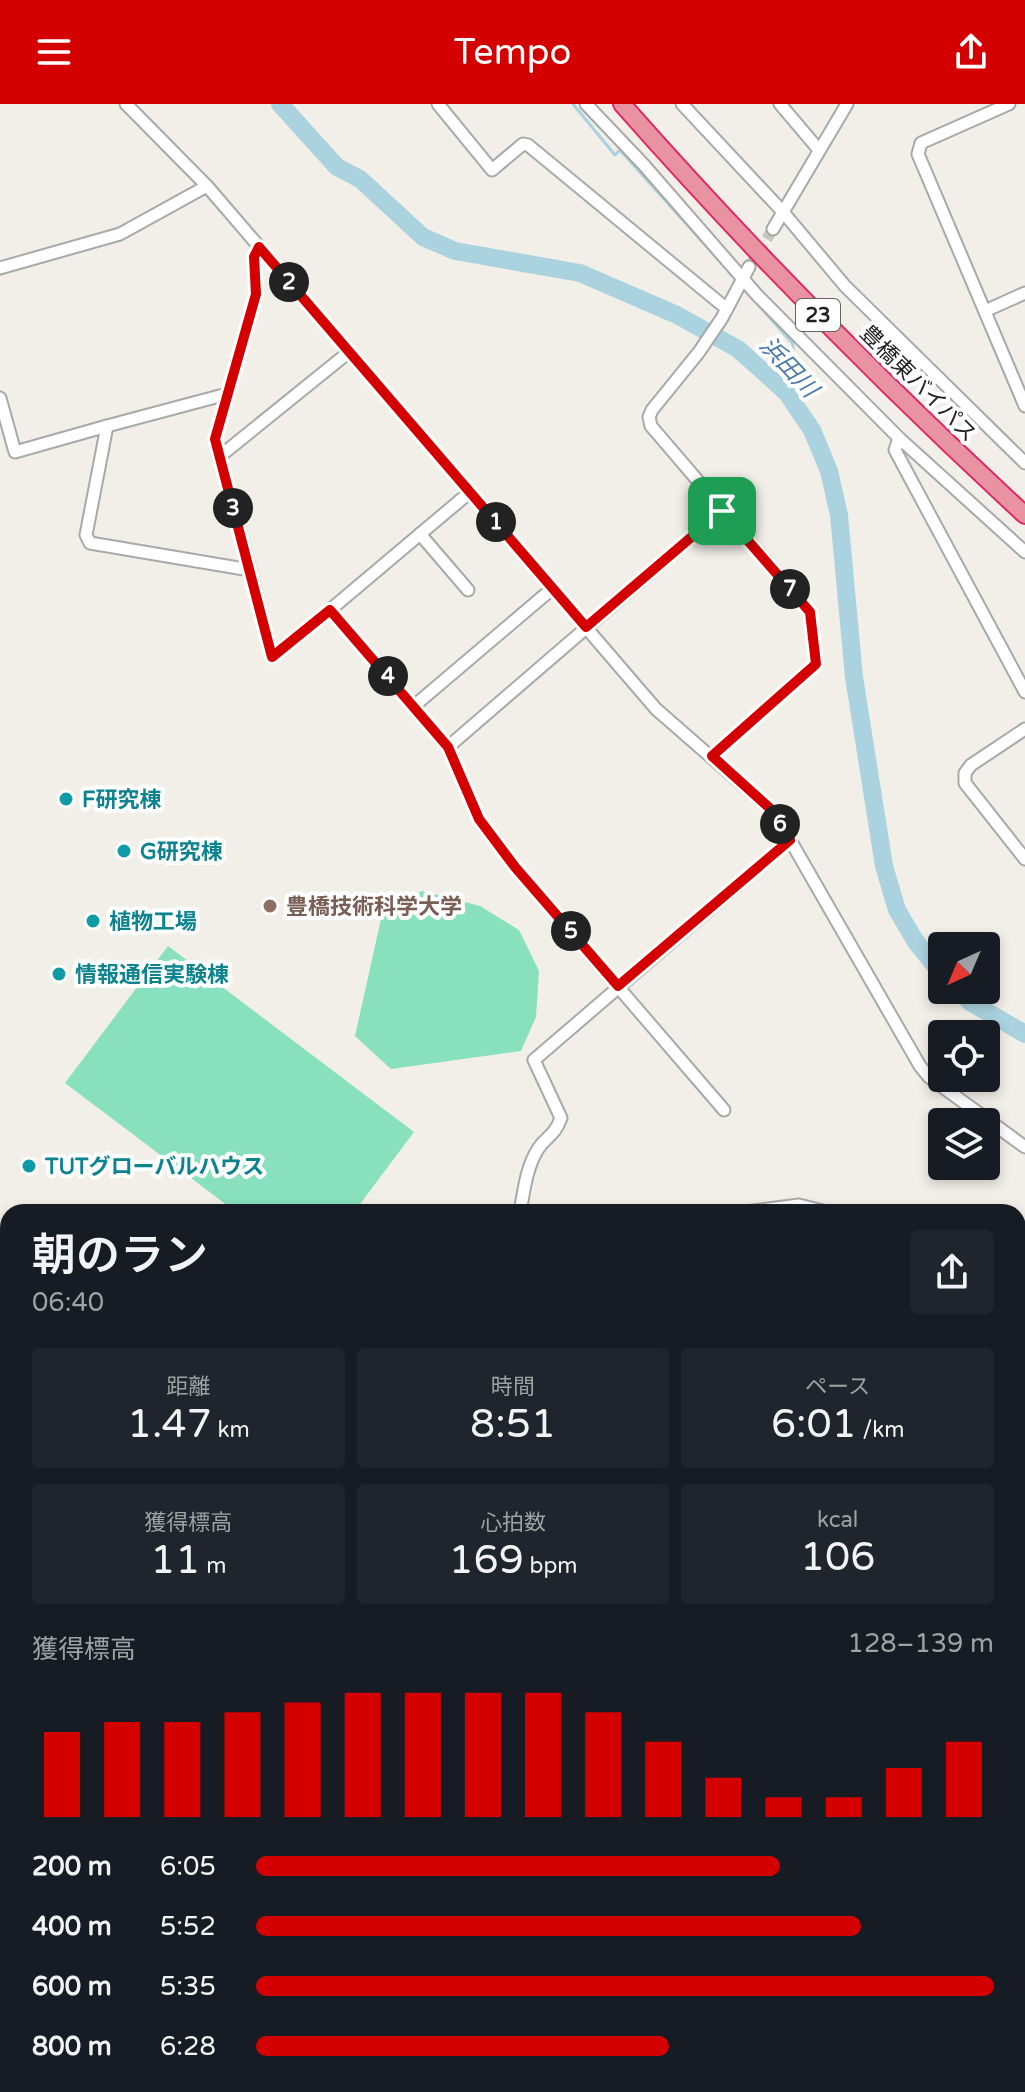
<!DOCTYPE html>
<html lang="ja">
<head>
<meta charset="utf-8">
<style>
  :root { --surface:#171b24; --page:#20242c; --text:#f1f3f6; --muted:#9ea1a6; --accent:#d40000 }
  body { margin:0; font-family:"Varela Round","Noto Sans JP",sans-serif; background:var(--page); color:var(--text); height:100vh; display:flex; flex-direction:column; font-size:30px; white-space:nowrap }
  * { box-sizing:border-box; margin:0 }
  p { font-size:26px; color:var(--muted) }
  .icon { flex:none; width:44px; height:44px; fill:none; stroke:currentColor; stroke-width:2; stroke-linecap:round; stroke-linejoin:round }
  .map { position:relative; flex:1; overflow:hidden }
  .panel { position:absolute; left:0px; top:1100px; width:1026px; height:888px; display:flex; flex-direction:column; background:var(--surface); border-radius:24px 24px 0 0; box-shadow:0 4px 12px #0003 }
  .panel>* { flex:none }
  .needle { width:52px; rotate:224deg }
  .fabs { position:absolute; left:928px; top:828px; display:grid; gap:16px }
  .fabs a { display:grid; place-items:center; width:72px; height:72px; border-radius:8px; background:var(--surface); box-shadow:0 4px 12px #0003; font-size:40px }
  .pin { position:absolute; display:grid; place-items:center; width:68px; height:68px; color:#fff; margin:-34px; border-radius:16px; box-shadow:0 4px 12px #0006 }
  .km { position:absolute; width:40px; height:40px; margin:-20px; border-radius:50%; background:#222; color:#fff; font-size:22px; line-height:40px; text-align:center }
  .round { display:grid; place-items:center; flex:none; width:84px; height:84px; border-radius:8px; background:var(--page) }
  .summary { display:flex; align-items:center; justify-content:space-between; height:136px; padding:0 32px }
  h1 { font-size:44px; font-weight:600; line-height:60px }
  .metrics { display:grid; grid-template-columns:repeat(3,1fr); gap:12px; height:136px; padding:8px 32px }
  .metrics div { display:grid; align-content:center; border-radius:8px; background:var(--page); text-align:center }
  .metrics b { font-size:40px; font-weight:600 }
  .metrics small { font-size:22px; font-weight:400 }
  .metrics p { font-size:22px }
  .chart { height:224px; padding:16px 32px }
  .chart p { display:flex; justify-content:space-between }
  .chart svg { width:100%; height:144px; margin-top:8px; stroke:var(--accent); stroke-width:6 }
  ul { padding:0 32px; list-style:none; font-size:26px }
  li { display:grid; grid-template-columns:128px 96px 1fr; align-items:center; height:60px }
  li i { height:20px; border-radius:10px; background:var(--accent) }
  header { display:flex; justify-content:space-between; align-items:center; height:104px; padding:0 32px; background:var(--accent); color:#fff; font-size:36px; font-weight:600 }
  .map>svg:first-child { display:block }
  .forest { fill:#add19e }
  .pitch { fill:#88e0be }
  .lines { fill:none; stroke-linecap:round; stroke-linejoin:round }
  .stream { stroke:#aad3df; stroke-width:3 }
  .river { stroke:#aad3df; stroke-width:18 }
  .minor-tunnel { stroke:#c8c6c1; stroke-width:11; stroke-dasharray:11 5.5; stroke-linecap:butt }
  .minor-casing { stroke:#a9a9a9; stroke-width:15 }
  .highway-casing { stroke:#dc2a67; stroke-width:20 }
  .minor { stroke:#fff; stroke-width:11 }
  .highway { stroke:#e892a2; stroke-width:16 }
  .route-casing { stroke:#fff; stroke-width:16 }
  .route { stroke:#d40000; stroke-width:10 }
  .culture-dot { fill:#0f9aa8; stroke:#fff; stroke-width:3 }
  .education-dot { fill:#8d6e63; stroke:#fff; stroke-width:3 }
  .labels { text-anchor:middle; stroke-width:8; stroke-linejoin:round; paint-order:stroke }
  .shield { fill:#fff; stroke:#646464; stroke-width:2 }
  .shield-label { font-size:20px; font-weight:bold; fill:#222 }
  .street-label { font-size:22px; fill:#222; stroke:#fff }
  .culture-label { font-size:22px; font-weight:bold; fill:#0d838f; stroke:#fff; text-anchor:start }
  .education-label { font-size:22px; font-weight:bold; fill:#785e54; stroke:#fff; text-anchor:start }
  .water-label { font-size:24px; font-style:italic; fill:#4a7aab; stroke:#fff }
</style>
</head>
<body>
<header><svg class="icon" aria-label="menu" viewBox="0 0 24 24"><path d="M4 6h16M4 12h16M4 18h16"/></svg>Tempo<svg class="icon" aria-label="share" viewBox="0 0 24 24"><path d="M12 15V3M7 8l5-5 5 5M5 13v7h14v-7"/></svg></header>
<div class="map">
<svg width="1025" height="1988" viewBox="0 0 1025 1988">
  <rect width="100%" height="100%" fill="#f2efe9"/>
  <g class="forest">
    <rect x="1018" y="1133" width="7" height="178"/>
    <polygon points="1018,1470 1025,1473 1025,1723 1018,1722 1018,1586 1023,1585 1018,1547"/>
    <polygon points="0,1786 8,1793 8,1980 24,1980 28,1988 0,1988"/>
  </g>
  <g class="pitch">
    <polygon points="422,787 480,802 519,826 539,867 536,913 521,947 391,965 355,932 383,806"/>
    <polygon points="168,842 414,1028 354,1108 236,1108 65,979"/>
  </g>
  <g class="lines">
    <g class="stream">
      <polyline points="573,0 615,51 620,46 733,172"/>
      <polyline points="748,189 793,240 792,279 786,288"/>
    </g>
    <g class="river">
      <polyline points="280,0 337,63 360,75 423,133 455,147 580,169 677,211 738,245 786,288 812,326 829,367 839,411 854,573 884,762 897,806 916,838 942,870"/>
      <polyline points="958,886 970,898 1025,930"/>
    </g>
    <polyline class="minor-tunnel" points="749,163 773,125"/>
    <defs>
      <g id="minor">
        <polyline points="126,0 207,82 656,605 774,708 920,962 929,973 1025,1043"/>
        <polyline points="438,0 492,66 523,40 528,41 727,205"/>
        <polyline points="586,0 643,60 757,191 899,334 1025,448"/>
        <polyline points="682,0 783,108 845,182 1025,359"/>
        <polyline points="780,0 819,46"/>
        <polyline points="1009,0 921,39 918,50 1025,302"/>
        <polyline points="773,125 847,0"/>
        <polyline points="0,164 120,130 207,82"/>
        <polyline points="985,207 1025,189"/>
        <polyline points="0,294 15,348 107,322 86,431 90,439 250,466 272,553 330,506 448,643 479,715 515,763 724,1006"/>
        <polyline points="107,322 227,290"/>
        <polyline points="899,334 895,346 1025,588"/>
        <polyline points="219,353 349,248"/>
        <polyline points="420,430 468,486"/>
        <polyline points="250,466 215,335 256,190 254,153 259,143"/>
        <polyline points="330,506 470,388"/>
        <polyline points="414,602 553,484"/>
        <polyline points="1025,625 971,661 965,669 965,679 1025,755"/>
        <polyline points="448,643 722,407"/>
        <polyline points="712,652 816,560 810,508 651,322 649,313 652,306 699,248 722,214 749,163"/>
        <path d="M520,1108C524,1087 526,1064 538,1045C547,1031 554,1033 561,1014L534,956L790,736"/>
        <polyline points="746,1108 799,1101 827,1108"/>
        <polyline points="0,1198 8,1210"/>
        <polyline points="0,1285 8,1277"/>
        <polyline points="0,1358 8,1363"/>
        <polyline points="1018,1367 1025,1382"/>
        <polyline points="0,1588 8,1576"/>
        <polyline points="0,1676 8,1677"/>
        <polyline points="1025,1830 1020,1844 1025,1880"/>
        <polyline points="0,1892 8,1882"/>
        <polyline points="142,1980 149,1988"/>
        <polyline points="298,1988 300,1980"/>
        <polyline points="396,1988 398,1980"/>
        <polyline points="493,1988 494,1980"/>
        <polyline points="695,1988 697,1980"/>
        <polyline points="786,1988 786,1980"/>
        <polyline points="923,1988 923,1980"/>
      </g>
      <path id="highway" d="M622,0C749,144 884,281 1025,411"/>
    </defs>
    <use href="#minor" class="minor-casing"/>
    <use href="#highway" class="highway-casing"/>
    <use href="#minor" class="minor"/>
    <use href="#highway" class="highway"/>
  </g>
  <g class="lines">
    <defs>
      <polygon id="route" points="259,143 586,523 722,407 810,508 816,560 712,652 774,708 790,736 618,882 515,763 479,715 448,643 330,506 272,553 215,335 256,190 254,153"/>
    </defs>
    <use href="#route" class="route-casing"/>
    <use href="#route" class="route"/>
  </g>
  <g class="culture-dot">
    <circle cx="66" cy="695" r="8"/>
    <circle cx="124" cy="747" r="8"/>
    <circle cx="93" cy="817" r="8"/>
    <circle cx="59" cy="870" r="8"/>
    <circle cx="29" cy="1062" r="8"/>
  </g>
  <circle class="education-dot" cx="270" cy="802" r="8"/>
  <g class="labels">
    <rect class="shield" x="796" y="195" width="44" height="32" rx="6"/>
    <g class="shield-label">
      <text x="818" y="218">23</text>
    </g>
    <g class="street-label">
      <text transform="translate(919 279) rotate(45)" y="8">豊橋東バイパス</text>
    </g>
    <g class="culture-label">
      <text x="82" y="703">F研究棟</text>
      <text x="140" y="755">G研究棟</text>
      <text x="109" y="825">植物工場</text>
      <text x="75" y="878">情報通信実験棟</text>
      <text x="45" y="1070">TUTグローバルハウス</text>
    </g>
    <g class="education-label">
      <text x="286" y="810">豊橋技術科学大学</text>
    </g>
    <g class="water-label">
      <text transform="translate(789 263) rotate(47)" y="8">浜田川</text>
    </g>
  </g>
</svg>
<div class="fabs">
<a><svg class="needle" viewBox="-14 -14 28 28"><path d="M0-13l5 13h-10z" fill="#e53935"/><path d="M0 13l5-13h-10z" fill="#9ea1a6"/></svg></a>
<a><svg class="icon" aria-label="locate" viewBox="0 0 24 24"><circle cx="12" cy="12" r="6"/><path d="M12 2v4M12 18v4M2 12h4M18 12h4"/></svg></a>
<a><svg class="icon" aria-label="layers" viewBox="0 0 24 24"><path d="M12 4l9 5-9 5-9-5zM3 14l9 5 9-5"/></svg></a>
</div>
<div class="pin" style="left:722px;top:407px;background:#1e9e55"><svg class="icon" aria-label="arrive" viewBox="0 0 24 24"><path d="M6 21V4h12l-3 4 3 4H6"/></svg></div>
<b class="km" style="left:496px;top:418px">1</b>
<b class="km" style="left:289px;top:178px">2</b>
<b class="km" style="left:233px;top:404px">3</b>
<b class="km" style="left:388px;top:572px">4</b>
<b class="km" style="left:571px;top:827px">5</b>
<b class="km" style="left:780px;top:720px">6</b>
<b class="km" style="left:790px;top:485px">7</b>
<section class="panel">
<div class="summary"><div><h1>朝のラン</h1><p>06:40</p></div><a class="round"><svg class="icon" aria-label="share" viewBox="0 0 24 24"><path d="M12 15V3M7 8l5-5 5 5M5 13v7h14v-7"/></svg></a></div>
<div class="metrics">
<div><p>距離</p><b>1.47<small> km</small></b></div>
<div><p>時間</p><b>8:51</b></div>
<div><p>ペース</p><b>6:01<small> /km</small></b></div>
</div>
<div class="metrics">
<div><p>獲得標高</p><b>11<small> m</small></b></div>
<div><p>心拍数</p><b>169<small> bpm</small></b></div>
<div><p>kcal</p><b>106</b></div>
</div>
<div class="chart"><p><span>獲得標高</span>128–139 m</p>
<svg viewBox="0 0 160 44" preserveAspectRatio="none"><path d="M5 44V18M15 44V15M25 44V15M35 44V12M45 44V9M55 44V6M65 44V6M75 44V6M85 44V6M95 44V12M105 44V21M115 44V32M125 44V38M135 44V38M145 44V29M155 44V21"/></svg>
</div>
<ul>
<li><b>200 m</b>6:05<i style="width:71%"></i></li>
<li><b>400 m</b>5:52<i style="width:82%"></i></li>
<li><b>600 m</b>5:35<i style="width:100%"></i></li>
<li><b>800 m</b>6:28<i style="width:56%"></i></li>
</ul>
</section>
</div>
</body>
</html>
